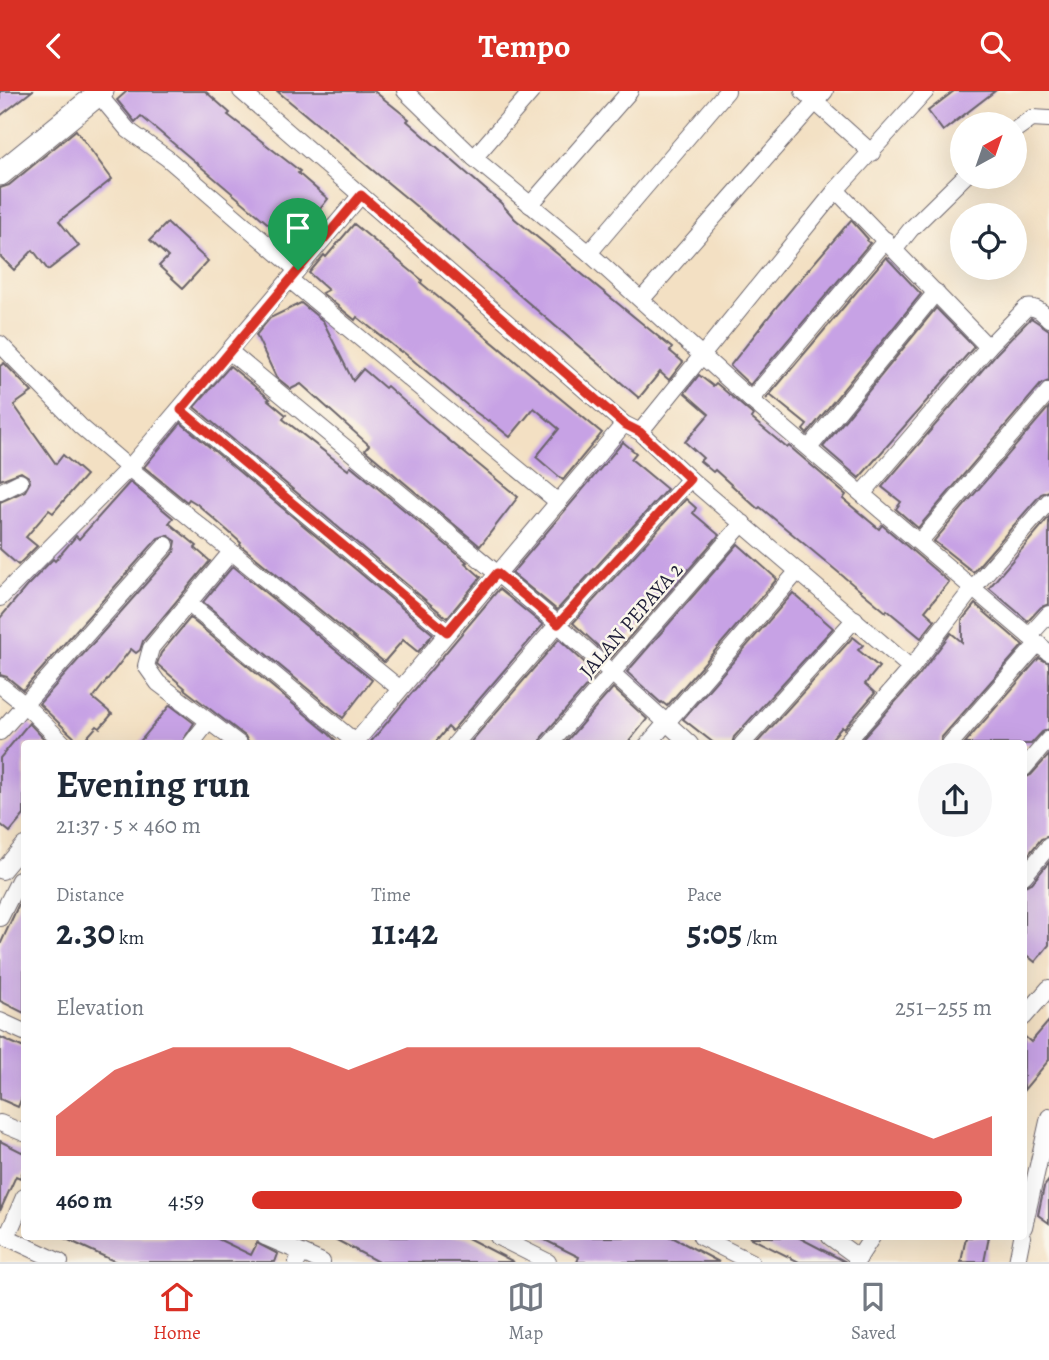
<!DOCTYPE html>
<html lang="en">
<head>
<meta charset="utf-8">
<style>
  :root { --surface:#fff; --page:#f6f6f7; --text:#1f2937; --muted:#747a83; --line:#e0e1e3; --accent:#d93025 }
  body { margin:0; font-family:Alegreya,serif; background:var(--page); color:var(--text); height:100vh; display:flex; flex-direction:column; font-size:26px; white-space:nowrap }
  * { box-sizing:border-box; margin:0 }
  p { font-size:23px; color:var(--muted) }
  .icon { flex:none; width:38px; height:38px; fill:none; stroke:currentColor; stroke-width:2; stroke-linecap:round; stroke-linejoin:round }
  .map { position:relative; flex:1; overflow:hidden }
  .drawer { position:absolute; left:21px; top:649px; width:1006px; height:500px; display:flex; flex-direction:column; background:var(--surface); border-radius:7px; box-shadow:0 7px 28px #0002 }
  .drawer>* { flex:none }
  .needle { width:46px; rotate:40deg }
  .tools { position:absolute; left:950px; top:21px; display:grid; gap:14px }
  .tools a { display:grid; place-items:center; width:77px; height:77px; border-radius:50%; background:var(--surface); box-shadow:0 7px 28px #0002; font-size:35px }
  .pin { position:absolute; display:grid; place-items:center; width:60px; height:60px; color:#fff; margin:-72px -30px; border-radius:50% 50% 50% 0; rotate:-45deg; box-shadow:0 0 7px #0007 }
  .pin .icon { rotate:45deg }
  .round { display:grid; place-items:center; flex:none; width:74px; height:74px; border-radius:37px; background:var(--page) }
  .headline { display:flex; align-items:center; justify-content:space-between; height:119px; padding:0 35px }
  h1 { font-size:38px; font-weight:700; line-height:52px }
  .metrics { display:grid; grid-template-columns:repeat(3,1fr); gap:10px; height:119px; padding:7px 35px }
  .metrics div { display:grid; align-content:center }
  .metrics b { font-size:35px; font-weight:700 }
  .metrics small { font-size:19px; font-weight:400 }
  .metrics p { font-size:19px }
  .chart { height:196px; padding:14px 35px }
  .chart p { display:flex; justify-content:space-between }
  .chart svg { width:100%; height:126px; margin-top:7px; fill:var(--accent); opacity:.7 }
  ul { padding:0 35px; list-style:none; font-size:23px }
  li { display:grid; grid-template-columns:112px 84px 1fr; align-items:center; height:52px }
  li i { height:18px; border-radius:9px; background:var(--accent) }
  header { display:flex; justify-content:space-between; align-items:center; height:91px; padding:0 35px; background:var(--accent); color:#fff; font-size:32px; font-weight:700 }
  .dock { display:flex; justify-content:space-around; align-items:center; height:98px; border-top:2px solid var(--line); background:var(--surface); font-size:19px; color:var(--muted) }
  .dock a { display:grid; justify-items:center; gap:4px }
  .dock .on { color:var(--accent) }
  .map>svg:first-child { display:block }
  .building { fill:#c7a2e5 }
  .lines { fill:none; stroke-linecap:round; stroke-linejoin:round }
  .street-casing { stroke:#6b646b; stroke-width:18 }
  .secondary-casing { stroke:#6b646b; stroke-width:25 }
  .street { stroke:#fff; stroke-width:16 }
  .secondary { stroke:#fff; stroke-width:23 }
  .route-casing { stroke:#fff; stroke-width:14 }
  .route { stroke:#d93025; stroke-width:9 }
  .labels { text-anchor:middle; stroke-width:5; stroke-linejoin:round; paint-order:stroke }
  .street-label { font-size:21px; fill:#22223b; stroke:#fbf7ec }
</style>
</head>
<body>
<header><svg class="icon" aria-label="back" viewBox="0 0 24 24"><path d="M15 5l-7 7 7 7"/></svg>Tempo<svg class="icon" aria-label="search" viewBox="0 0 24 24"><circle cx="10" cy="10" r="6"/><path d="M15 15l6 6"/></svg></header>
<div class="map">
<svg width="1049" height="1171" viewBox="0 0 1049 1171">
  <rect width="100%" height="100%" fill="#fbf7ec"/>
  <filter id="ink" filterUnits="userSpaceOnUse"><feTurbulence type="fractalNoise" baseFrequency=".0143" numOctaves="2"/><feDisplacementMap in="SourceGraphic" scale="14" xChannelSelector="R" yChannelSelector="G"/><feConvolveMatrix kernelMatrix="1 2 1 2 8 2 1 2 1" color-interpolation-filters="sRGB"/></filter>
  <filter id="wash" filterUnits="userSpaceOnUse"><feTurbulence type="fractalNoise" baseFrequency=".00686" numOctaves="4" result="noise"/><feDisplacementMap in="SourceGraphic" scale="28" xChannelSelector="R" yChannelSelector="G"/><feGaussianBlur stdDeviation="1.57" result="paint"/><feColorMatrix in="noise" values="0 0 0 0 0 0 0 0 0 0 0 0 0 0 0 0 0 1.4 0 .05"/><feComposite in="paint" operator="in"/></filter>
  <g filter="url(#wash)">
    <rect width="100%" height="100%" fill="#f3e0c3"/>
    <g id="blocks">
      <g class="building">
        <polygon points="0,0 32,0 0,25"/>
        <polygon points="127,0 205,0 230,22 228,24 300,80 298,82 328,108 292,153 141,25 135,31 117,9"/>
        <polygon points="277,0 374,0 409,28 407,30 501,112 515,128 672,257 670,260 683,271 669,289 660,281 639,307 416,115"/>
        <polygon points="954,0 995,0 943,40 928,20"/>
        <polygon points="76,39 112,88 59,130 79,155 48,179 33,159 14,179 0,165 0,97 9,94"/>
        <polygon points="851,129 868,148 867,150 870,152 750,294 730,275 778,214"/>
        <polygon points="167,132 208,170 183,197 159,175 168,166 150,149"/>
        <polygon points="354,133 422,189 421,192 602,342 563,389 536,366 559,338 534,317 510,346 489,329 488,330 474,320 402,260 401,261 357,226 355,229 322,202 328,199 309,182 324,164 326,166"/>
        <polygon points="886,166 921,203 807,343 803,339 807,334 770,304 766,308"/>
        <polygon points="301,212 323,230 353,290 363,278 385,297 387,295 433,336 518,406 480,455 365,359 369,354 301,293 291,298 276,286 256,244 270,227"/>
        <polygon points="936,217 974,256 859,387 823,356"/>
        <polygon points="1031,227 1049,239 1049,290 1041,293 918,437 896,418 901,411 882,396 996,263"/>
        <polygon points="4,272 32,301 14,314 56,373 63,364 86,384 53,422 49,419 26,446 37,455 18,474 0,458 0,411 25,400 30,391 29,386 21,381 0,389 0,275"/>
        <polygon points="230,275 270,308 268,309 286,324 283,328 348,379 351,375 467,471 465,472 481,486 447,527 194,316"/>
        <polygon points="699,284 713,295 716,292 753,324 751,327 787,357 789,355 846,404 843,408 879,438 882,434 949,491 925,520 935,529 921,547 887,519 886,521 760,416 758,418 715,379 713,381 700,370 703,367 685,351 709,323 685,302"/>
        <polygon points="1049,316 1049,400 1041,403 973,481 934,450"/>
        <polygon points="181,332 433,543 418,561 403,549 384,571 240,454 241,452 229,441 197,413 189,408 187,411 144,376"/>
        <polygon points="623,351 636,362 631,368 667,398 557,519 512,482"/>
        <polygon points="130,391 173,427 169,432 197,455 195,457 210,470 143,550 140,559 136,562 131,558 93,607 112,623 100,637 97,635 81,653 39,613 174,461 176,450 167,444 158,447 23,599 7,586 0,584 0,527 26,496 53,468 55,470 76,445 79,448"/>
        <polygon points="686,408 696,417 693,422 719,444 611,567 573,532"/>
        <polygon points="1049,426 1049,513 1041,516 1028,530 989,497"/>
        <polygon points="738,453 777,488 667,615 662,611 661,612 627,581"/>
        <polygon points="233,475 372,589 343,627 203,511"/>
        <polygon points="499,498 543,534 452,640 448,636 434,653 369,653"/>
        <polygon points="793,502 833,537 734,646 732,653 715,653 683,628"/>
        <polygon points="975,513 1023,554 942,646 940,653 862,653 860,651 919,584 951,542 962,551 962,529"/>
        <polygon points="190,527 329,643 339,653 249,653 245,645 184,598 185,597 157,573 161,562"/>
        <polygon points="853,546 863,554 858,559 879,576 865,593 875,602 844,638 842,636 827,653 756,653"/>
        <polygon points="559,548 597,583 542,646 540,653 469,653"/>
        <polygon points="1039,567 1049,572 1049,638 1042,641 1031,653 964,653"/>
        <polygon points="613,597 647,628 627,653 564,653"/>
        <polygon points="170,614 194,632 181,653 138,653"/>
        <polygon points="29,632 47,651 45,653 24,653 24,724 10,741 0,733 0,667"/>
        <polygon points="1049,664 1049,745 1041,748 1024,769 1024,687 1031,684"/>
        <polygon points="1049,771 1049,854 1035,871 1024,862 1024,795 1032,792"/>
        <polygon points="24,802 24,922 0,910 0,854"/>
        <polygon points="1049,930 1049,969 1024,999 1024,945 1031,951"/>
        <polygon points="0,946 24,957 24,1001 18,1016 0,1008"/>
        <polygon points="0,1050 24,1062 24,1078 20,1087 16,1085 0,1120"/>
        <polygon points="1049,1089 1049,1132 1038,1124 1044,1096"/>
        <polygon points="62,1146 214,1146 251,1164 257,1152 278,1163 275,1171 116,1171"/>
        <polygon points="331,1146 466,1146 514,1171 378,1171"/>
        <polygon points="539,1146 672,1146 719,1171 577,1171 579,1166"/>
        <polygon points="749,1146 798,1146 846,1171 799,1171"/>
        <polygon points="966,1146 989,1146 984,1171 961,1171"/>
      </g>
    </g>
  </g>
  <g filter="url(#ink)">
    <use href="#blocks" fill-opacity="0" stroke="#6b646b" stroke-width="2"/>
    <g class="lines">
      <defs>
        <g id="street">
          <polyline points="241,0 624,333 640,341 690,388 911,577"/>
          <polyline points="405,0 474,67 589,162 751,309 1049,562"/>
          <polyline points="803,0 872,62"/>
          <polyline points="98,3 128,39 167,67 297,179"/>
          <polyline points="1015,39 1032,27 1049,28"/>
          <polyline points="474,67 532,0"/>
          <path d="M836,99L988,256L1026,217C1036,215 1042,221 1049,228"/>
          <polyline points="530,114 630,0"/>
          <polyline points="895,158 911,138 964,86"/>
          <polyline points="589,162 727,0"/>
          <polyline points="290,189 558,411"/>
          <polyline points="642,208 825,0"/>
          <polyline points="0,253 80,335 129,377 361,104"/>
          <polyline points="229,260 558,533 690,653"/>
          <polyline points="751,309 886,149"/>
          <polyline points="181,319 447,541"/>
          <polyline points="640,341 836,99 926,0"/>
          <polyline points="809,357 936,201"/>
          <polyline points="0,401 20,391"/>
          <polyline points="863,402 988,256"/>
          <polyline points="920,450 1049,300"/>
          <polyline points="231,461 151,557 146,575 158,592 239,653"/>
          <polyline points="0,507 129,377 399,597"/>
          <polyline points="188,512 355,651"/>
          <polyline points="1029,545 1049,523"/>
          <polyline points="0,594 24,613 64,653"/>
          <polyline points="0,641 166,454"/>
          <polyline points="191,653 208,631"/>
          <polyline points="354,653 624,333"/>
          <polyline points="455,653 558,533 690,388"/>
          <polyline points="550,653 743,432"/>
          <polyline points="648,653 798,480"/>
          <polyline points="742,653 855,528"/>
          <polyline points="845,653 911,577 973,497 1049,410"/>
          <polyline points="950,653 1038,552"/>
          <polyline points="1024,677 1049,648"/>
          <polyline points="2,780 24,754"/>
          <polyline points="1024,785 1049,755"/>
          <polyline points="0,827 19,789"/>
          <polyline points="1024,926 1049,897"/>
          <polyline points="0,930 24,941"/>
          <polyline points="0,1032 24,1042"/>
          <polyline points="1024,1136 1049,1026"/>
          <polyline points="0,1143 60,1171"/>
          <polyline points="7,1146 24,1106"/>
          <polyline points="265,1146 302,1162"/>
          <polyline points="498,1146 548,1171"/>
          <polyline points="701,1146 751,1171"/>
          <polyline points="830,1146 859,1167"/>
          <polyline points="297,1171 302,1162 322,1171"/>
          <polyline points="856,1171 872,1146"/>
          <polyline points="1017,1171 1022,1146"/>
        </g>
        <polyline id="secondary" points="0,83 102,0"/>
      </defs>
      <use href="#street" class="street-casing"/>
      <use href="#secondary" class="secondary-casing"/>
      <use href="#street" class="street"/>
      <use href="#secondary" class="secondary"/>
    </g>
  </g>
  <g class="lines" filter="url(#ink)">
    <defs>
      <polygon id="route" points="361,104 624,333 640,341 690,388 558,533 497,482 447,541 181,319"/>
    </defs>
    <use href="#route" class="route-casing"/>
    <use href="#route" class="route"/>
  </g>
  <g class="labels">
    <g class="street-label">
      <text transform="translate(631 529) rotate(-49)" y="7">JALAN PEPAYA 2</text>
    </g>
  </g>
</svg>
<div class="tools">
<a><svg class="needle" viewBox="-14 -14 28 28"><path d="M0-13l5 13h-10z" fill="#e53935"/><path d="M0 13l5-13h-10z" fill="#747a83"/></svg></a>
<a><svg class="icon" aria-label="locate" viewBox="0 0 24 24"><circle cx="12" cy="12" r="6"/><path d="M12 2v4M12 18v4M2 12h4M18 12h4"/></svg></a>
</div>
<div class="pin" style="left:298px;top:179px;background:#1e9e55"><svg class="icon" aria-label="arrive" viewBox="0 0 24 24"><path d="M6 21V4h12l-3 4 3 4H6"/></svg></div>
<section class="drawer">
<div class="headline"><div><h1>Evening run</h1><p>21:37 · 5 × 460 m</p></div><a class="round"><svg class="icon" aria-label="share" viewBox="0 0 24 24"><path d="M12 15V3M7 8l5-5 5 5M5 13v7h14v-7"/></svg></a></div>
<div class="metrics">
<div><p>Distance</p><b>2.30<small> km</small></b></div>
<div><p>Time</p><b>11:42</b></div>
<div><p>Pace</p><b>5:05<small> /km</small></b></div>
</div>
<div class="chart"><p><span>Elevation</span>251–255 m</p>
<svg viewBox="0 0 160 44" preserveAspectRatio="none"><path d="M0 44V30L10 14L20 6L30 6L40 6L50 14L60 6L70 6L80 6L90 6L100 6L110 6L120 14L130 22L140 30L150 38L160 30V44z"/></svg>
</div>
<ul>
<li><b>460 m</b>4:59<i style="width:96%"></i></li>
</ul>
</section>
</div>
<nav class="dock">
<a class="on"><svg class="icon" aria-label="home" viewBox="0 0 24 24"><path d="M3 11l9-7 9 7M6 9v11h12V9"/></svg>Home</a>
<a><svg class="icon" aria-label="map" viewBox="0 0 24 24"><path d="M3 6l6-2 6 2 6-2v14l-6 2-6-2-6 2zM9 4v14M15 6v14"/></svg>Map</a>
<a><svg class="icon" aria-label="saved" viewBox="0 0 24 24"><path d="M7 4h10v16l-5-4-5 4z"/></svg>Saved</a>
</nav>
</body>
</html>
